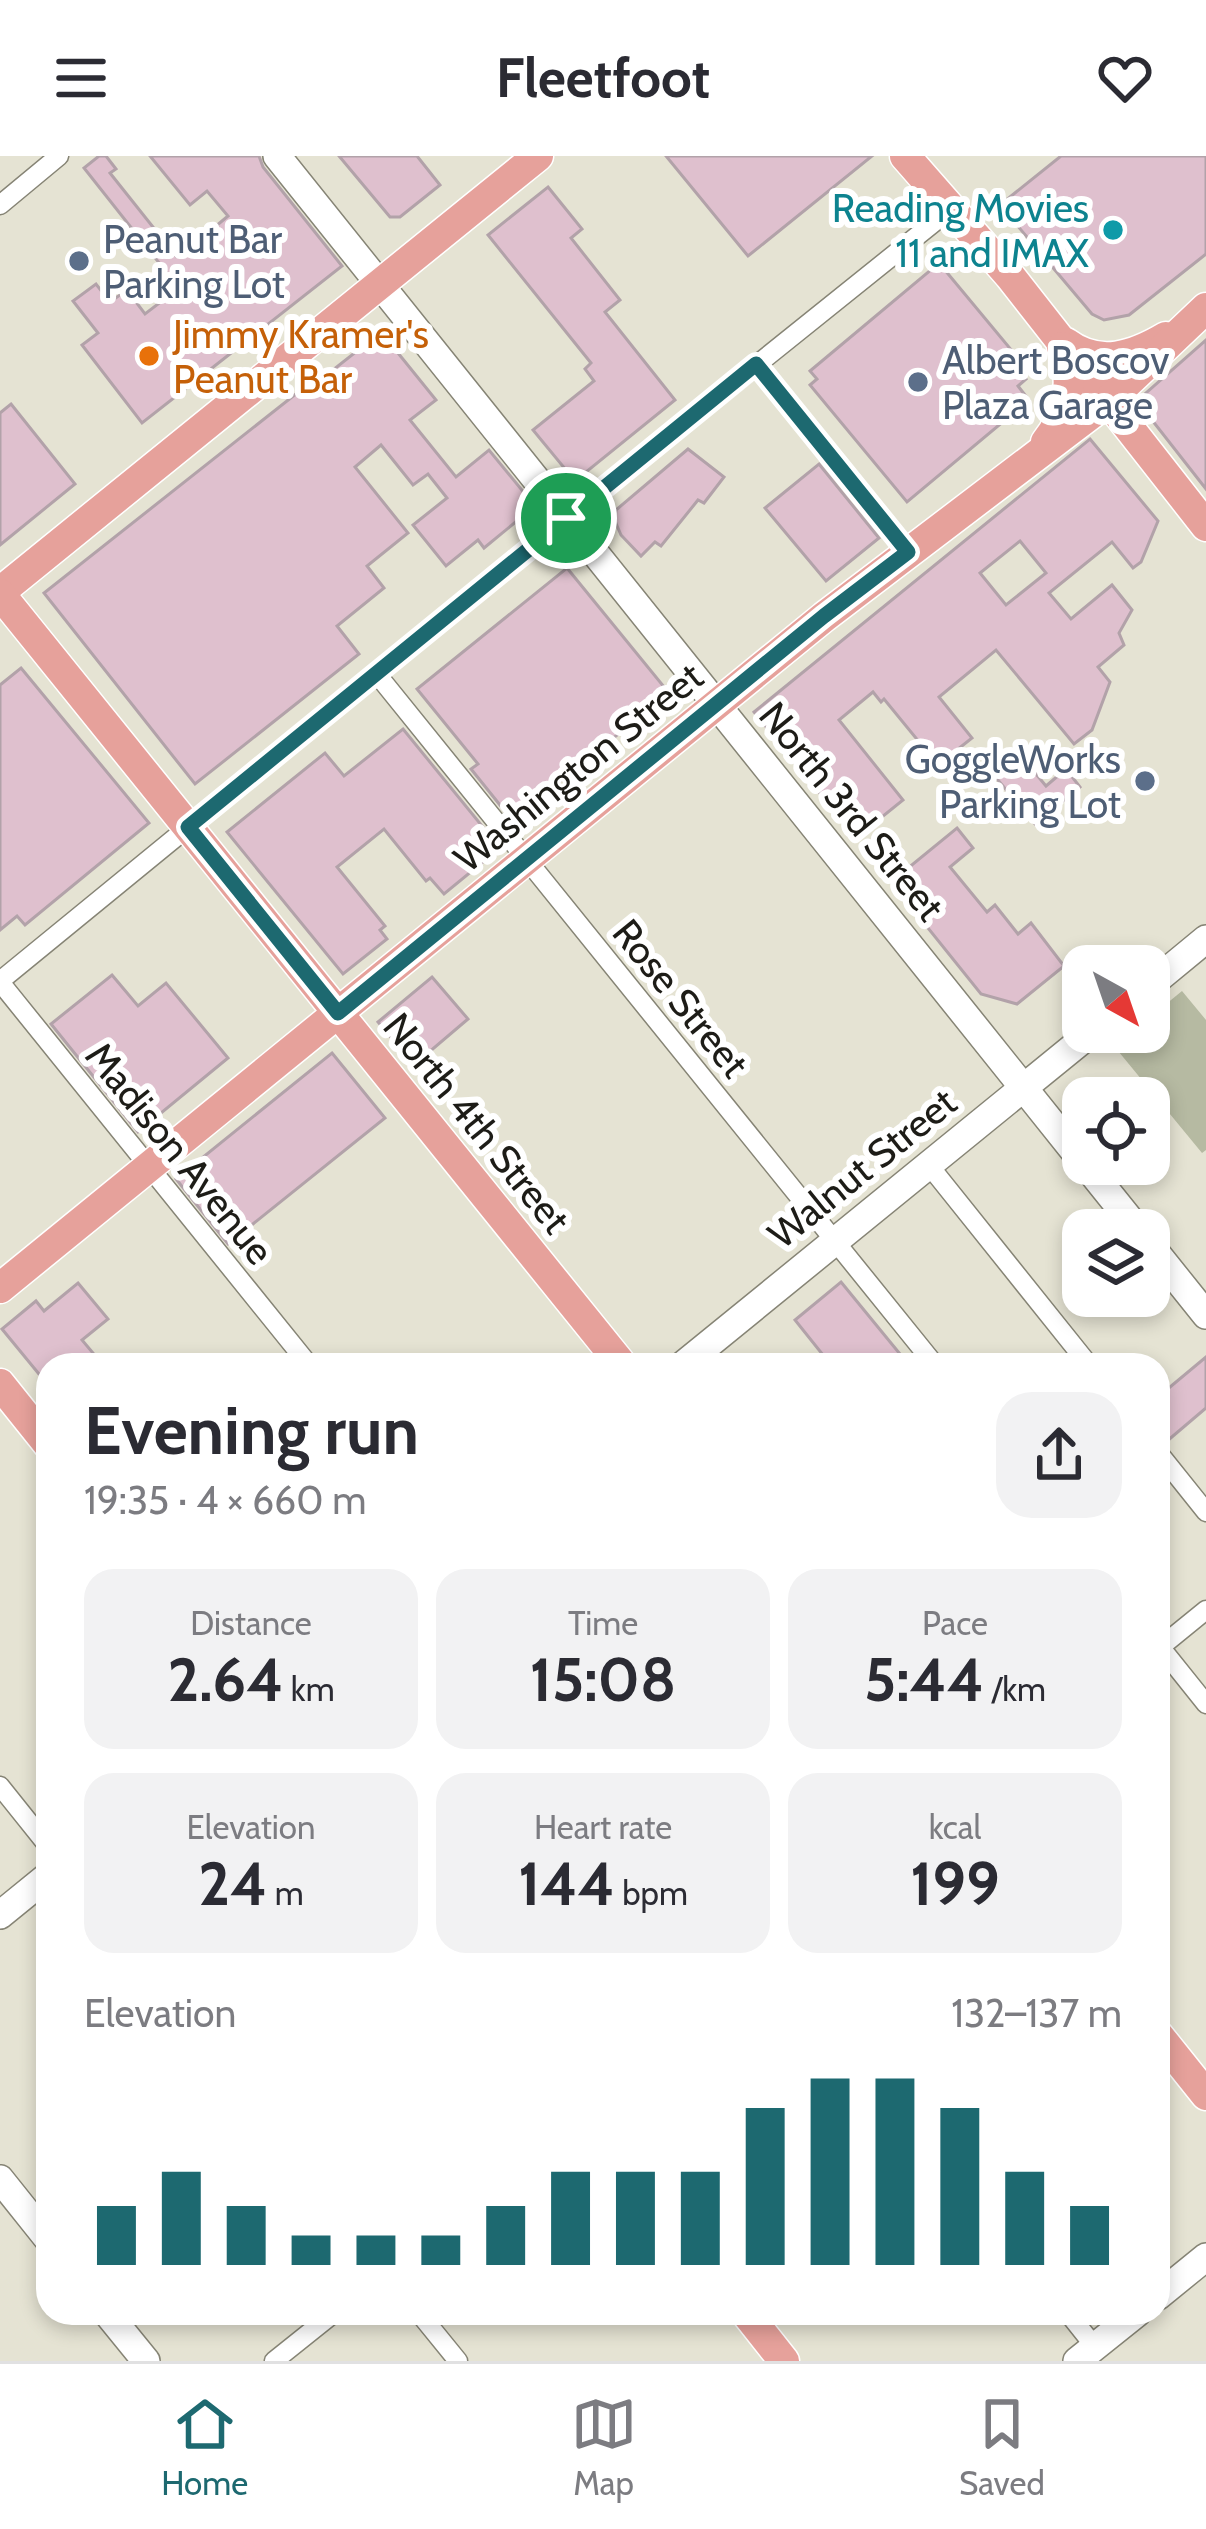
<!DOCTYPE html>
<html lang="en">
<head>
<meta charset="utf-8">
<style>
  :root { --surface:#fff; --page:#f2f2f3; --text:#2b2b33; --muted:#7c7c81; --line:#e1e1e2; --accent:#1d6970 }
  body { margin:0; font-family:Cabin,sans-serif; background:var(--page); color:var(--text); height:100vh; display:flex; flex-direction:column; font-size:45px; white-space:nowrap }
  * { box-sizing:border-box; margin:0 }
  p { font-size:39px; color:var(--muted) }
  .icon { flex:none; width:66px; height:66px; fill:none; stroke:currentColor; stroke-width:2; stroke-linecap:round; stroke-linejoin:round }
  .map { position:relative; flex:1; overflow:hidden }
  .panel { position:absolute; left:36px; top:1197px; width:1134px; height:972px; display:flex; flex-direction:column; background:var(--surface); border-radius:36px; box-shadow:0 6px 18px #0003 }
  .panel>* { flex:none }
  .needle { width:78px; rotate:140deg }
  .buttons { position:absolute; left:1062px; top:789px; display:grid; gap:24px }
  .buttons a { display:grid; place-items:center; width:108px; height:108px; border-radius:24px; background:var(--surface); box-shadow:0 6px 18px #0003; font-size:60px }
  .pin { position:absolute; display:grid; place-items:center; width:102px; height:102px; color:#fff; margin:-51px; border:6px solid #fff; border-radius:50%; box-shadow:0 3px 12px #0007 }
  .round { display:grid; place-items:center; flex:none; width:126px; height:126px; border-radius:36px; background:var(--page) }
  .headline { display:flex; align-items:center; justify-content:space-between; height:204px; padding:0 48px }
  h1 { font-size:66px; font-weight:800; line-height:90px }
  .metrics { display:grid; grid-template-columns:repeat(3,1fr); gap:18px; height:204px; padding:12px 48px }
  .metrics div { display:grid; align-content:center; border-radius:30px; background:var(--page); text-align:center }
  .metrics b { font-size:60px; font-weight:800 }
  .metrics small { font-size:33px; font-weight:400 }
  .metrics p { font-size:33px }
  .chart { height:336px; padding:24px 48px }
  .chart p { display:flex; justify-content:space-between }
  .chart svg { width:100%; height:216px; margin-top:12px; stroke:var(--accent); stroke-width:6 }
  header { display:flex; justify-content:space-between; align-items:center; height:156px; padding:0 48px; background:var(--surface); font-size:54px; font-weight:800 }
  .dock { display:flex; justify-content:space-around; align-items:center; height:168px; border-top:3px solid var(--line); background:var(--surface); font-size:33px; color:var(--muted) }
  .dock a { display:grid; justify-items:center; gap:6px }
  .dock .selected { color:var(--accent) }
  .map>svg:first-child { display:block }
  .green { fill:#b6baa2 }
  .building { fill:#dfc0ce; stroke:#b2a2a9; stroke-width:3; fill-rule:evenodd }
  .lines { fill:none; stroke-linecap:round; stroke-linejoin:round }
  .street-casing { stroke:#868475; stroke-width:21 }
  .secondary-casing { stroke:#868475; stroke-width:30 }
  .primary-casing { stroke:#fff; stroke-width:33 }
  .street { stroke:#fff; stroke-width:18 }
  .secondary { stroke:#fff; stroke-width:27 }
  .primary { stroke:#e6a19b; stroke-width:30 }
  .route-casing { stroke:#fff; stroke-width:24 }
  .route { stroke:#1d6970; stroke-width:15 }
  .culture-dot { fill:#0f9aa8; stroke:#fff; stroke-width:4.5 }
  .service-dot { fill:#5c6f8a; stroke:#fff; stroke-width:4.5 }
  .food-dot { fill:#e8710a; stroke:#fff; stroke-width:4.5 }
  .labels { text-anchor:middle; stroke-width:12; stroke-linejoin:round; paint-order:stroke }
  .culture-label { font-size:39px; fill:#0d838f; stroke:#fff; text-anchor:end }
  .service-label { font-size:39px; fill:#4e5e75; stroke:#fff; text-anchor:start }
  .food-label { font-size:39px; fill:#c56008; stroke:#fff; text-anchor:start }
  .street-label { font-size:39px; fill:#1d1c17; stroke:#fff }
</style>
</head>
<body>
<header><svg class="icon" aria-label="menu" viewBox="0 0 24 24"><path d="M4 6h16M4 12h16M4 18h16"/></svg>Fleetfoot<svg class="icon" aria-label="heart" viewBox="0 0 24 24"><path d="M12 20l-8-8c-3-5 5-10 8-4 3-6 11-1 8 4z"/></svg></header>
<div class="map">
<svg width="1206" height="2205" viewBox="0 0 1206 2205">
  <rect width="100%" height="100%" fill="#e5e3d3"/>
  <polygon class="green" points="1182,835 1206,864 1206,994 1202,997 1114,890 1132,876 1149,876 1149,862"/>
  <g class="building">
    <polygon points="99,0 106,0 116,13 110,17 176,100 188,90 195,99 221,77 216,70 228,60 207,35 190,49 150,0 259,0 263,11 342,110 142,267 82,189 98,177 73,145 96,128 110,146 127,134 145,158 179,132 84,12"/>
    <polygon points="339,0 417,0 440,29 400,61 390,61"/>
    <polygon points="666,0 872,0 748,100"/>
    <polygon points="1061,0 1206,0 1206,98 1129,159 1104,164 1092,158 1000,49"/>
    <polygon points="548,31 582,73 571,82 620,144 605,156 675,244 575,325 533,274 594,225 585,213 591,207 488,79"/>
    <polygon points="939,107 1013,196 1007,201 1026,223 1018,230 1029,244 907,346 810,229 817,223 810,215"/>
    <polygon points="381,176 436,244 410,264 456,321 489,294 535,350 484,392 478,384 446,410 413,369 447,342 428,318 413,329 381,289 355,311 408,377 367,410 384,432 337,470 359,498 195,628 44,437 297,237 300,240"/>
    <polygon points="1206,184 1206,333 1137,245"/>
    <polygon points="11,248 75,328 0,389 0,257"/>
    <path d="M1090,283L1158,365L1141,406L1133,412L1112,386L1049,437L1071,463L1112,429L1132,454L1119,477L1124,489L1098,511L1110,526L1092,574L1074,588L996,494L939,541L972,582L938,609L884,543L881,546L873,536L839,564L903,644L856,682L754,556ZM1020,385L1046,417L1006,449L980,417Z"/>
    <polygon points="688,293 724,321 704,347 698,344 661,390 655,386 641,400 621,379 615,365 616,354"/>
    <polygon points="819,308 879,382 826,425 765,352"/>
    <polygon points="567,412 669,537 512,664 471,613 478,608 417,533"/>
    <polygon points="21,512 149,667 25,769 17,760 0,774 0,529"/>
    <polygon points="403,573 500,692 444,738 430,722 426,725 384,673 337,711 385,770 380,774 387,783 343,818 227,676 325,597 344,620"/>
    <polygon points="1017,595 1046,630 1066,613 1080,631 1035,668 992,617"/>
    <polygon points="957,672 973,692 950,711 987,756 995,749 1018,778 1031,767 1064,810 1017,848 981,838 891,726"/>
    <polygon points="112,819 138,850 166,827 228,902 138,976 51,868"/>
    <polygon points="432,821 468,863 414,909 378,866"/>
    <polygon points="332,897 385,962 228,1088 176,1023"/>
    <polygon points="841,1126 909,1209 831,1209 795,1164"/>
    <polygon points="78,1127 108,1163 82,1184 103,1209 48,1209 48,1229 2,1173 36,1145 44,1155"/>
    <polygon points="1206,1201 1206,1252 1166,1286 1158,1283 1158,1241"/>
  </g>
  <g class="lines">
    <defs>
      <g id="street">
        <polyline points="0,49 59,0"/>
        <polyline points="756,208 908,396"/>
        <polyline points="376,517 935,1209"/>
        <polyline points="0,825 566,362 952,52"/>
        <polyline points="0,826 309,1209"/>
        <polyline points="928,1008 1089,1209"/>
        <polyline points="1158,1296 1206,1356"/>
        <polyline points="1158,1488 1206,1548"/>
        <polyline points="1158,1493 1206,1454"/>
        <polyline points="0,1630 48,1690"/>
        <polyline points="419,2157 458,2205"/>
        <polyline points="1068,2157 1095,2191"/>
        <polyline points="274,2205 334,2157"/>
      </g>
      <g id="secondary">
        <polyline points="277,0 1083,1006"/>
        <polyline points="1149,830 1206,783"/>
        <polyline points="1085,1008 1138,1074"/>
        <polyline points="1149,1088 1206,1159"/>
        <polyline points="683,1209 1092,876"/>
        <polyline points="0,1759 48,1720"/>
        <polyline points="0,2023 48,2083"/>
        <polyline points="1158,2140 1206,2101"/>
        <polyline points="107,2157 146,2205"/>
        <polyline points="1077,2205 1137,2157"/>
      </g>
      <g id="primary">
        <polyline points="905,0 1010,120 1206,370"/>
        <path d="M1066,187C1099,212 1134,200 1166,181"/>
        <path d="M1046,286C1067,260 1076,222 1062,191"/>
        <polyline points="0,436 538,0"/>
        <polyline points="0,438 622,1209"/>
        <polyline points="0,1132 824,461 1108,245 1206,152"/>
        <polyline points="0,1228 48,1288"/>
        <polyline points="1158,1879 1206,1939"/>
        <polyline points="746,2157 784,2205"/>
      </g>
    </defs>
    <use href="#street" class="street-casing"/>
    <use href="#secondary" class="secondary-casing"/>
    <use href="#primary" class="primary-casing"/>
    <use href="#street" class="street"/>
    <use href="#secondary" class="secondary"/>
    <use href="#primary" class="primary"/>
  </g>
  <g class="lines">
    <defs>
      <polygon id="route" points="756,208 908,396 824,460 338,857 188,671"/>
    </defs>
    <use href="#route" class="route-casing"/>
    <use href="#route" class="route"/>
  </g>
  <circle class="culture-dot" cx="1113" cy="74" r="12"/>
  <g class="service-dot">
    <circle cx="79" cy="105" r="12"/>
    <circle cx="918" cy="226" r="12"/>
    <circle cx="1145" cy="625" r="12"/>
  </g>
  <circle class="food-dot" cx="149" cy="200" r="12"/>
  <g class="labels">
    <g class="culture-label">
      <text x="1089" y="66">Reading Movies<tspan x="1089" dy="45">11 and IMAX</tspan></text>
    </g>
    <g class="service-label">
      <text x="103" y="97">Peanut Bar<tspan x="103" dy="45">Parking Lot</tspan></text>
      <text x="942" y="218">Albert Boscov<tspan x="942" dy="45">Plaza Garage</tspan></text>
      <text x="1121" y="617" text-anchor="end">GoggleWorks<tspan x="1121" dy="45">Parking Lot</tspan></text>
    </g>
    <g class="food-label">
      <text x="173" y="192">Jimmy Kramer's<tspan x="173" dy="45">Peanut Bar</tspan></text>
    </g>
    <g class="street-label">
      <text transform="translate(578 611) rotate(-39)" y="14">Washington Street</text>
      <text transform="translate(852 655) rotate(51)" y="14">North 3rd Street</text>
      <text transform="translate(681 842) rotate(51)" y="14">Rose Street</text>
      <text transform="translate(477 967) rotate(51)" y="14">North 4th Street</text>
      <text transform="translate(180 997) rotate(51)" y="14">Madison Avenue</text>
      <text transform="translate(862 1012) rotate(-39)" y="14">Walnut Street</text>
    </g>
  </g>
</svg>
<div class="buttons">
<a><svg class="needle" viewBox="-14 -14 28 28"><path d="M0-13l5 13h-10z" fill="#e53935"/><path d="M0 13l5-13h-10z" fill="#7c7c81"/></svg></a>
<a><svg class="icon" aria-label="locate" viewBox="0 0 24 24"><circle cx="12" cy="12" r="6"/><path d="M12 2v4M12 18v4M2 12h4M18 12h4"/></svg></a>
<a><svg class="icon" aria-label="layers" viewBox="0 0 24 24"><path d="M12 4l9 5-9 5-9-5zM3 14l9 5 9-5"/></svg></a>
</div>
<div class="pin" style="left:566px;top:362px;background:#1e9e55"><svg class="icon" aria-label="arrive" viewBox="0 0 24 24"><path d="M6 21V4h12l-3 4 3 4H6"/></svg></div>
<section class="panel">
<div class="headline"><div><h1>Evening run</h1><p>19:35 · 4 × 660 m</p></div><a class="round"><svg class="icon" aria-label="share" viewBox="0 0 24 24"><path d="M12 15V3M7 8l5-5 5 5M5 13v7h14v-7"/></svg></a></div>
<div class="metrics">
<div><p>Distance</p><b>2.64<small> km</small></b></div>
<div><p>Time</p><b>15:08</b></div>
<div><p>Pace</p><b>5:44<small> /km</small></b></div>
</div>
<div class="metrics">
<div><p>Elevation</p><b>24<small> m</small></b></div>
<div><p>Heart rate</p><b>144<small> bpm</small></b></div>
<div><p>kcal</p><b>199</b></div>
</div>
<div class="chart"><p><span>Elevation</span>132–137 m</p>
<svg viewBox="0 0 160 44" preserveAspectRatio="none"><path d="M5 44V32M15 44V25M25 44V32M35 44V38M45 44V38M55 44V38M65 44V32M75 44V25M85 44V25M95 44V25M105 44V12M115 44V6M125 44V6M135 44V12M145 44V25M155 44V32"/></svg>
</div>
</section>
</div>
<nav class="dock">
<a class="selected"><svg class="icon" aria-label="home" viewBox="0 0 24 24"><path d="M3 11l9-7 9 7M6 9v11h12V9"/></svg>Home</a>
<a><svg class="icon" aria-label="map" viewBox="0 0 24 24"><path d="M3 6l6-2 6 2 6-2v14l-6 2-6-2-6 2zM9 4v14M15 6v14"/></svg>Map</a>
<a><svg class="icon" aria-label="saved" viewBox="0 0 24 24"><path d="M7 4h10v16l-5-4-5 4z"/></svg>Saved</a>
</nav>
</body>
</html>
